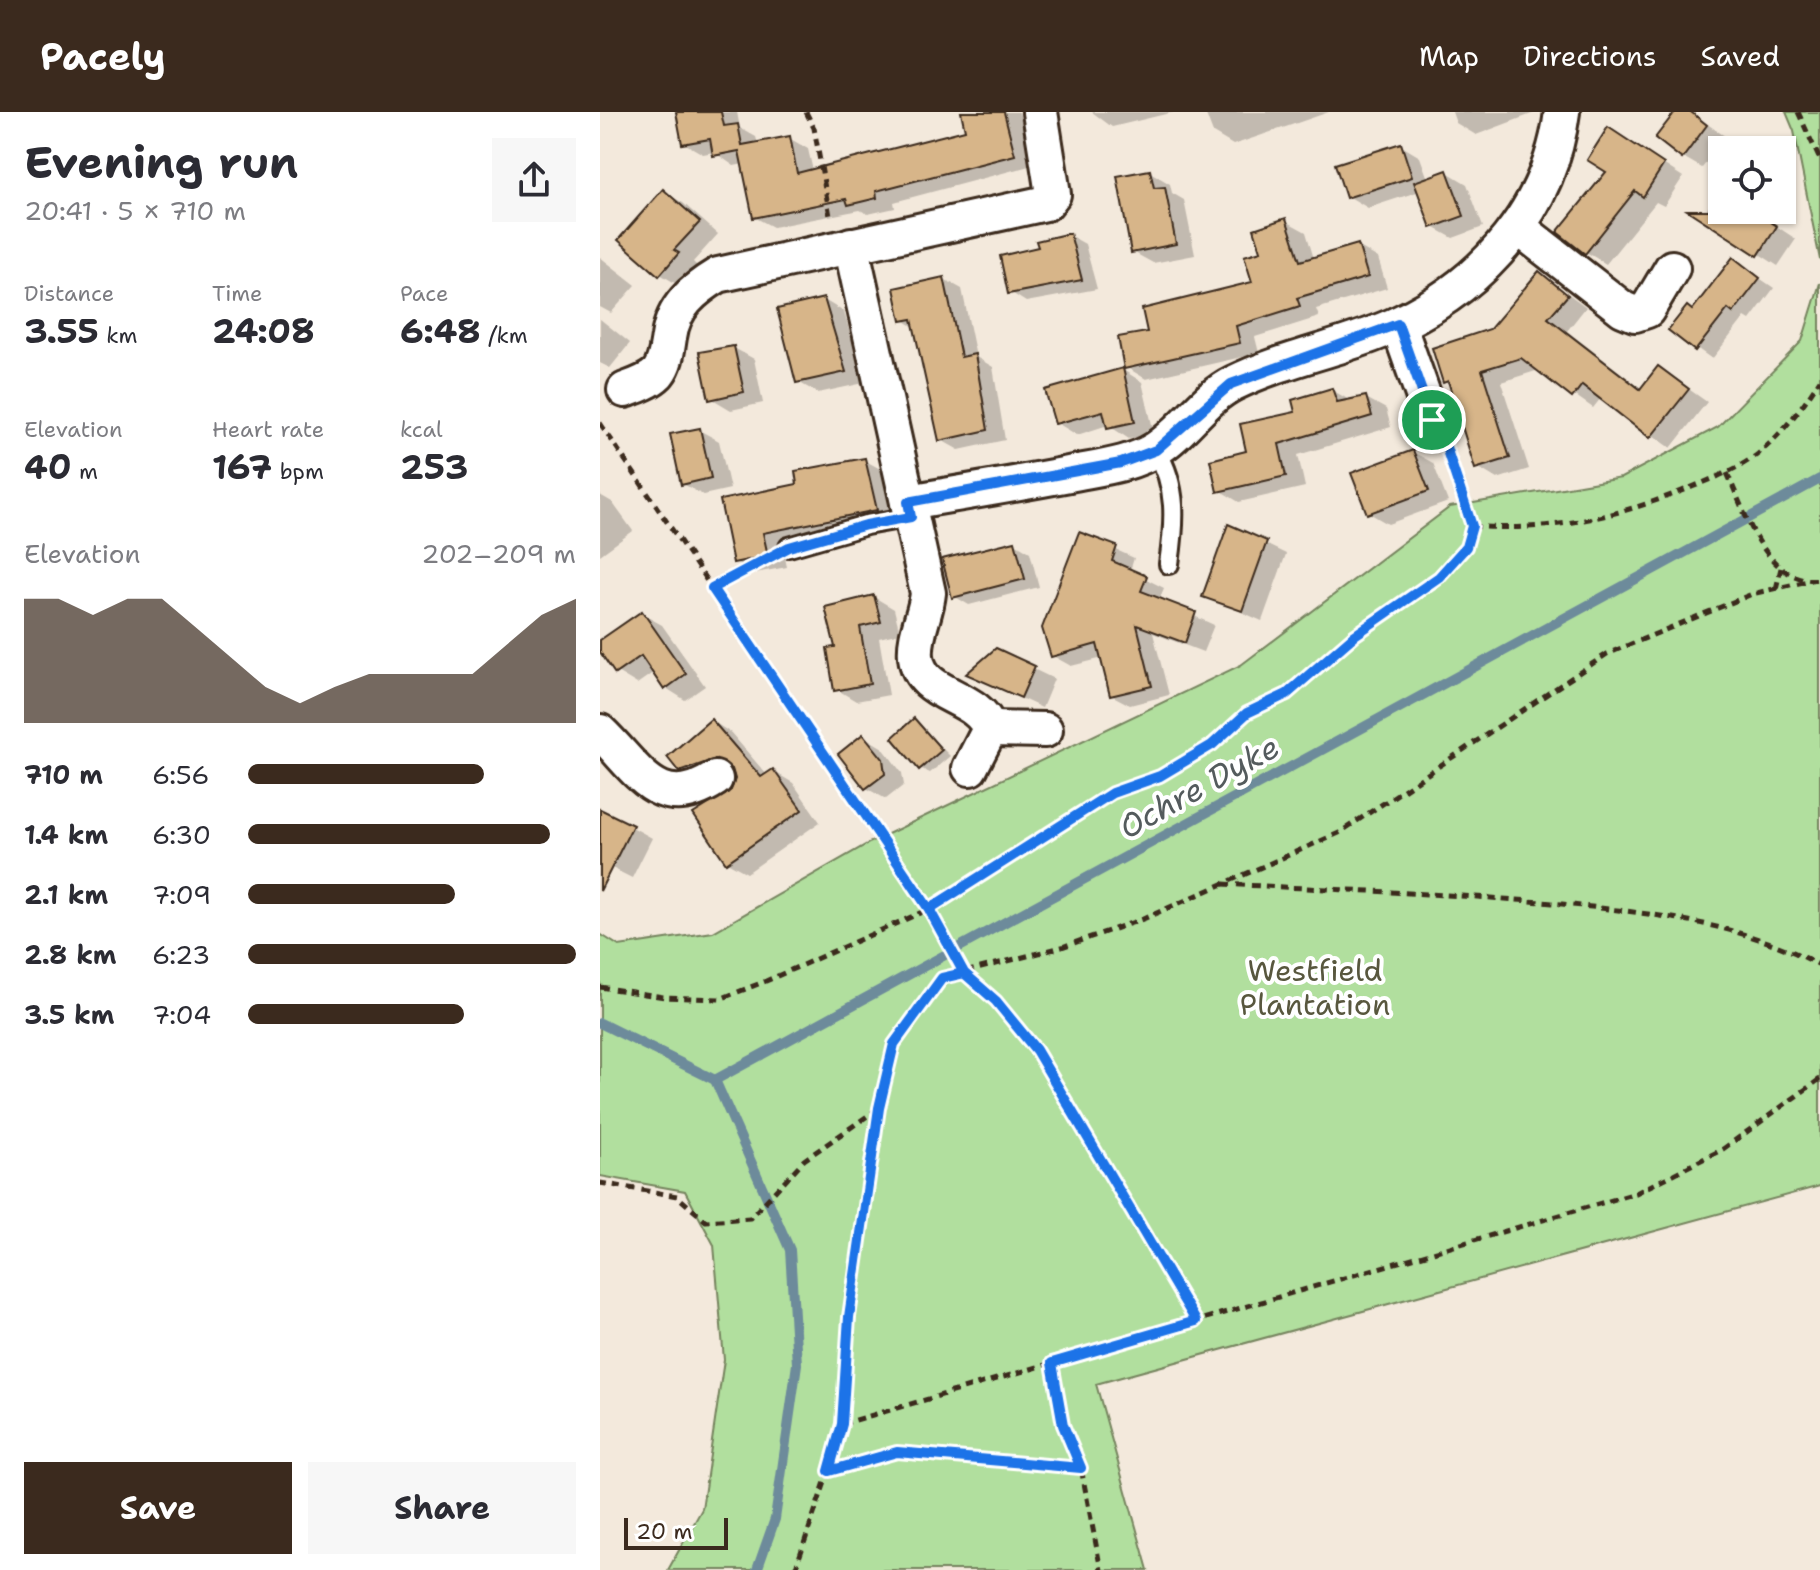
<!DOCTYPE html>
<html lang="en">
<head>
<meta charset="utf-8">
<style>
  :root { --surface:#fff; --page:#f7f7f7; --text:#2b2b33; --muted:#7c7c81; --accent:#3b2a1e }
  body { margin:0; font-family:"Shantell Sans",sans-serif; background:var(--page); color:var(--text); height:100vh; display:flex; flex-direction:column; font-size:30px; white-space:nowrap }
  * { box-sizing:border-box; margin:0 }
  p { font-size:26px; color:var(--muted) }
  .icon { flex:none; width:44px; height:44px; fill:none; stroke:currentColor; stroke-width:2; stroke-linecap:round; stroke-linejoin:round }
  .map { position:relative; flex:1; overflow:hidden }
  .panel { display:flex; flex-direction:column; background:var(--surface); width:600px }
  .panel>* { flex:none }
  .tools { position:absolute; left:1108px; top:24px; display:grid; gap:16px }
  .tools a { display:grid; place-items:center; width:88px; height:88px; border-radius:0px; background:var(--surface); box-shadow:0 2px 6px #0004; font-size:40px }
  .scale { position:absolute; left:24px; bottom:20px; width:104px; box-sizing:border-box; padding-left:8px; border:4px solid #3b2a1e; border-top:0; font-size:22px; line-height:28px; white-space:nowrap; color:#3b2a1e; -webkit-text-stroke:6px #fff; paint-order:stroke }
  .pin { position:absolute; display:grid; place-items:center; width:68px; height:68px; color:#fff; margin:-34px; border:4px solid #fff; border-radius:50%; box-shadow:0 2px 8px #0007 }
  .round { display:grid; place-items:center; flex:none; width:84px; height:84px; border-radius:0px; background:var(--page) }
  .headline { display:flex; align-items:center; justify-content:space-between; height:136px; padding:0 24px }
  h1 { font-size:44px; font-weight:700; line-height:60px }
  .stats { display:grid; grid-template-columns:repeat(3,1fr); gap:12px; height:136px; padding:8px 24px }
  .stats div { display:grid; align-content:center }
  .stats b { font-size:34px; font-weight:700 }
  .stats small { font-size:22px; font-weight:400 }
  .stats p { font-size:22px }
  .chart { height:224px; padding:16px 24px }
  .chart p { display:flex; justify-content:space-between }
  .chart svg { width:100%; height:144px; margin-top:8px; fill:var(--accent); opacity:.7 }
  .primary-button { display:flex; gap:16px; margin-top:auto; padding:16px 24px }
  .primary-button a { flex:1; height:92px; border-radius:0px; background:var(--accent); color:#fff; font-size:32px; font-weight:700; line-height:92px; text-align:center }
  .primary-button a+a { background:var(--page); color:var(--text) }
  ul { padding:0 24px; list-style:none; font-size:26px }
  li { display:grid; grid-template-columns:128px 96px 1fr; align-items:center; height:60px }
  li i { height:20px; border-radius:10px; background:var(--accent) }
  header { display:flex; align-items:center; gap:48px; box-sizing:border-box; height:112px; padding:0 40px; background:var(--accent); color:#fff }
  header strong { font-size:38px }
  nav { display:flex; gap:44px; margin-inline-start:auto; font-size:28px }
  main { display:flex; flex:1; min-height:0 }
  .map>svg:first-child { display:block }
  .green { fill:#b1df9e; stroke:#76845e; stroke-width:2 }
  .shadow { fill:#0003 }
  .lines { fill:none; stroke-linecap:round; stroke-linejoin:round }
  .stream { stroke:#6d8b9b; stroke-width:10 }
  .building { fill:#d7b589; stroke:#3b2a1e; stroke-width:2 }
  .service-casing { stroke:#3b2a1e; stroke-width:24 }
  .minor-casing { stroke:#3b2a1e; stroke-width:40 }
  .path { stroke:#3b2a1e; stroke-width:5; stroke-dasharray:8 6; stroke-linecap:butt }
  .service { stroke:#fff; stroke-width:18 }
  .minor { stroke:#fff; stroke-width:34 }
  .route-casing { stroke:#fff; stroke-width:16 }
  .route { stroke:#1a73e8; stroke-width:10 }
  .labels { text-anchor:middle; stroke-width:8; stroke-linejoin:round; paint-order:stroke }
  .park-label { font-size:30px; fill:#58573e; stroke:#fff }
  .water-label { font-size:32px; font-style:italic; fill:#545b5d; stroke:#fff }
</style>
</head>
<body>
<header>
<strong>Pacely</strong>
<nav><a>Map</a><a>Directions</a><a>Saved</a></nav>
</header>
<main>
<section class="panel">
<div class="headline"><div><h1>Evening run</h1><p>20:41 · 5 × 710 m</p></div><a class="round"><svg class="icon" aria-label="share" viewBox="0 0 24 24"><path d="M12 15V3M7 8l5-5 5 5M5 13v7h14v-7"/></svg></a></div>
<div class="stats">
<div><p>Distance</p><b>3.55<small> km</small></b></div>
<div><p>Time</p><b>24:08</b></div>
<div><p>Pace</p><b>6:48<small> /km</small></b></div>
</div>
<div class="stats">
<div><p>Elevation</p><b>40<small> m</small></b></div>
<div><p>Heart rate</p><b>167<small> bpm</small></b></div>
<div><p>kcal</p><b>253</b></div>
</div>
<div class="chart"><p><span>Elevation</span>202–209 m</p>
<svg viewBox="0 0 160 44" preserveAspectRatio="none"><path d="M0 44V6L10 6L20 11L30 6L40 6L50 15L60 24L70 33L80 38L90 33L100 29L110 29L120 29L130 29L140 20L150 11L160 6V44z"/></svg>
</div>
<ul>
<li><b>710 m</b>6:56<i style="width:72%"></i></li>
<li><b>1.4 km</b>6:30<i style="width:92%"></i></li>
<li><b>2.1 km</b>7:09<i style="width:63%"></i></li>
<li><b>2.8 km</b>6:23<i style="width:100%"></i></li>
<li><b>3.5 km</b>7:04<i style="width:66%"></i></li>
</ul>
<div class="primary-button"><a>Save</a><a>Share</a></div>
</section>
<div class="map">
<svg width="1220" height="1458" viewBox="0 0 1220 1458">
  <rect width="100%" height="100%" fill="#f3e9dc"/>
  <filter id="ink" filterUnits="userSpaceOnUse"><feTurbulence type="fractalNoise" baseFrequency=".0125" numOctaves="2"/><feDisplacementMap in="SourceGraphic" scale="16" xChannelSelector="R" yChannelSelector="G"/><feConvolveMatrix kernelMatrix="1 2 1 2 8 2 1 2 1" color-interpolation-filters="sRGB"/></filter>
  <g filter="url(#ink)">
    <g class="green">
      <polygon points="1186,0 1220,0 1220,148 1194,19"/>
      <polygon points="1220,171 1220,1074 496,1272 548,1458 68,1458 102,1397 124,1248 114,1133 85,1079 0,1064 0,822 19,834 113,820 269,731 641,553 850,395 1021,366 1118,315 1202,229"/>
    </g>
    <g class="shadow">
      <polygon points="78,0 137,0 140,16 156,25 158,32 189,26 208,37 213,59 367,19 363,0 419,0 433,53 294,90 295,96 268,102 260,98 173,115 154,105 144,52 134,54 114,40 103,42 84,31"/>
      <polygon points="492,0 574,0 512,15"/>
      <polygon points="605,0 729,0 633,33 613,21"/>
      <polygon points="852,0 937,0 876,23 856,11"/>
      <polygon points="1077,0 1090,0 1126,25 1102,56 1083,45"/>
      <polygon points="1029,30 1083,65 1064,94 1056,90 1006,152 986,140 1009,60"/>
      <polygon points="800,33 820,45 828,67 847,60 867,72 883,115 853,126 833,115 820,79 768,96 748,84"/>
      <polygon points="550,60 570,72 572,81 584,88 595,143 553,151 533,140"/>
      <polygon points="1119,79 1122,98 1151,98 1196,127 1178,154 1102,105"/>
      <polygon points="64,80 83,91 118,122 93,150 97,154 80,174 60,162"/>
      <polygon points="686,109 706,120 714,147 758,134 778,146 787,176 716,197 719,205 655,225 659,241 546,267 526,255 549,221 655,171 663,140"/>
      <polygon points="469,123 485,132 497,177 426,190 410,180 440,137"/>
      <polygon points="0,145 36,173 11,201 0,195"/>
      <polygon points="1133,148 1174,176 1150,208 1145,205 1112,247 1071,218 1093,200"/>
      <polygon points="940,161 986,195 967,219 1042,277 1059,256 1107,290 1071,336 1001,286 993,296 939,258 901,270 929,357 897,367 877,355 852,274 845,270"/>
      <polygon points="344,167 362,177 376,245 393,255 405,328 359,338 341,328 316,216 303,208"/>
      <polygon points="224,188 244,200 264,271 218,281 198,270"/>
      <polygon points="0,207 30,231 10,256 0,251"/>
      <polygon points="134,236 154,247 163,291 131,298 111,286"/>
      <polygon points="523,258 542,270 554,321 529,327 508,313 477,323 457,311"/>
      <polygon points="732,278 751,289 766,286 786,297 791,315 698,343 705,375 639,390 619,378 648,341"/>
      <polygon points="99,318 119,329 130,377 103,383 83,372"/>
      <polygon points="813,340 833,351 848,390 788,412 769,401"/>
      <polygon points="264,348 284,359 296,409 182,432 187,455 155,461 135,450 200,373"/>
      <polygon points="0,383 12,390 33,419 0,443"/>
      <polygon points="630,415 686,442 662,509 605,484"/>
      <polygon points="481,422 534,446 530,459 564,476 559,488 614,513 603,540 553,521 569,583 530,593 511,583 503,546 471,554 453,544"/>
      <polygon points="415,431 430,440 439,475 369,493 354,484"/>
      <polygon points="274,485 294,497 300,521 279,526 289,583 256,589 236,577 238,536"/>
      <polygon points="42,502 62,513 105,574 85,588 66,576 54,560 37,572 17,560 0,536 0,531"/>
      <polygon points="396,539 454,567 442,596 369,562"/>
      <polygon points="112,609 131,621 167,663 173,659 193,671 220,710 147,761 127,750 137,667 135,658 101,670 80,658"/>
      <polygon points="315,609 350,644 330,661 320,656"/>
      <polygon points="263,624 283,636 302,661 304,673 286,687 266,676"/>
      <polygon points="0,707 32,715 52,726 32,766 0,750"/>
    </g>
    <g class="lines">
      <g class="stream">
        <polyline points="0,911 115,968 1220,367"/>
        <polyline points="115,968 190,1138 197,1252 175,1407 157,1458"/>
      </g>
    </g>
    <g class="building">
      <polygon points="76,0 121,0 124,14 138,12 142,33 190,24 197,61 365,18 361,0 404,0 415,43 276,79 277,86 248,93 246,87 153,106 139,39 113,44 110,27 82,32"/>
      <polygon points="1075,0 1091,0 1107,13 1082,47 1055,26"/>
      <polygon points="1008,15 1064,52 1043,85 1035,79 985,142 957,120 1006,60 987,48"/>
      <polygon points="801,31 812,65 746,86 735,52"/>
      <polygon points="550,58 554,76 565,75 576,132 531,141 517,64"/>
      <polygon points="847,58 864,104 831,116 814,70"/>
      <polygon points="63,77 100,110 74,138 79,141 59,164 18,128"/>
      <polygon points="1087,98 1152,98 1177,114 1158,144"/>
      <polygon points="686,106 700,149 758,132 768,165 697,186 700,194 636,214 640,231 524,257 518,225 547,220 542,197 652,170 644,144 661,139 654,117"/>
      <polygon points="470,121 482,168 408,182 400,144 438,135 436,129"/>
      <polygon points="1133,145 1160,166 1133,201 1128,197 1095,239 1068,218 1087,194 1092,198"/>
      <polygon points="939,159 968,183 948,206 1040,277 1058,254 1089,277 1050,326 982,273 972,286 921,246 882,258 910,346 875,357 848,269 843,271 832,236 890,217"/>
      <polygon points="344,165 361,245 375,242 388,318 339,329 312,207 301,209 294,176"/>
      <polygon points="224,186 246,260 196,271 177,197"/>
      <polygon points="134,234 144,280 109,288 99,240"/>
      <polygon points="523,256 535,310 507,316 503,299 455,312 445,278"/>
      <polygon points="732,276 737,290 766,284 772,304 679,332 686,364 617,380 610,348 646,339 640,312 695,300 692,288"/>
      <polygon points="100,316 111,366 81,373 70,322"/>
      <polygon points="813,338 829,379 767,402 751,361"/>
      <polygon points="265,346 277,398 163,421 168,444 133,451 120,388 197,372 195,359"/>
      <polygon points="628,412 667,429 642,499 602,485"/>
      <polygon points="479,420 517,434 512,449 547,464 541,479 596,500 585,531 537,513 552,574 510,584 497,532 451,545 442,516"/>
      <polygon points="415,429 425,467 352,486 342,447"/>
      <polygon points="274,483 281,510 260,515 270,572 234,579 227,536 235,535 225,495"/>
      <polygon points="42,499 86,562 64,578 41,544 15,562 0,540 0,528"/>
      <polygon points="396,536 435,554 421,586 366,562"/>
      <polygon points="314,606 342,638 319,658 292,626"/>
      <polygon points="111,607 161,665 173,657 202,698 126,751 93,702 131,678 135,667 132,657 115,647 79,660 67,645"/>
      <polygon points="263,622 283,647 285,662 265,677 238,642"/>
      <polygon points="0,697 33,713 0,779"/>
    </g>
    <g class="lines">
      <defs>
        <g id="service">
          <path d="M556,338C578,375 575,410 569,452"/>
          <polyline points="189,435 266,413 311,405"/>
        </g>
        <g id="minor">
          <polyline points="919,116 1023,197 1035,202 1047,198 1072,156"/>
          <path d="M251,133L328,481C326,502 314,523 316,544C320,586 377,581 390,617L370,656"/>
          <polyline points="798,212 832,308"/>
          <path d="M25,278C36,274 49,270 58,261C66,251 67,237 69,225C73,195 93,178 118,163L446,91L453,82L440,0"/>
          <path d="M308,390C362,381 416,372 469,362C498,356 531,353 556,337C585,319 603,286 634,271C687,245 747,236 800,211C886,170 950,96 962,0"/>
          <polyline points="390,617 445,618"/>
          <path d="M0,620C38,656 58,704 115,667"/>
        </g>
      </defs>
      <use href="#service" class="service-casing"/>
      <use href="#minor" class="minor-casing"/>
      <g class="path">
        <polyline points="206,0 214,16 230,104"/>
        <polyline points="1198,0 1220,48"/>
        <polyline points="0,311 329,797 364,861 396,889 436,938 596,1209"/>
        <path d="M1127,361C1144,397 1166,475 1220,467"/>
        <path d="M872,414C949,421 1021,404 1092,375C1115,366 1138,357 1158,342C1182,322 1204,293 1220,267"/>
        <polyline points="112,476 167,447"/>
        <polyline points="1176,477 1181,456"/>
        <path d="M623,772C736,778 850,781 962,792C1051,801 1141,811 1220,853"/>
        <polyline points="0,875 64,885 120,887 166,869 329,797 512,681 560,664 612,633 647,601 687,582 755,523 839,465 866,435 872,414 847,337"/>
        <polyline points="0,1071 77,1084 106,1109 150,1106 204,1048 279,996"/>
        <polyline points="452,1251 463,1313 481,1356 501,1458"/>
        <polyline points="242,1312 1036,1081 1123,1037 1220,967"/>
        <polyline points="230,1359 297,1340 481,1356"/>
        <polyline points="195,1458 238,1332 249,1205 279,996 294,932 342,866 462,835 543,807 739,721 1007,542 1152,482 1212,468"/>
      </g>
      <use href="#service" class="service"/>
      <use href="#minor" class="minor"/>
    </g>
  </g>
  <g class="lines" filter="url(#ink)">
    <defs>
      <polyline id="route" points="832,308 842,323 872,414 866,435 839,465 755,523 687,582 647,601 612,633 560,664 512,681 329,797 364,861 342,866 294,932 279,996 249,1205 242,1312 229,1359 297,1340 481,1356 463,1313 452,1251 596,1209 436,938 396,889 364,861 329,797 112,476 189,435 266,413 311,405 308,390 521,351 556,338 631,272 798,212 832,308"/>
    </defs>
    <use href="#route" class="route-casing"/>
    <use href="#route" class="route"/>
  </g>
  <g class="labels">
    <g class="park-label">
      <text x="715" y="869">Westfield<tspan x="715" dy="34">Plantation</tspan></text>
    </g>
    <g class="water-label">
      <text transform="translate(599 675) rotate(-29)" y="11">Ochre Dyke</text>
    </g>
  </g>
</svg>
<div class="tools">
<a><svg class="icon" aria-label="locate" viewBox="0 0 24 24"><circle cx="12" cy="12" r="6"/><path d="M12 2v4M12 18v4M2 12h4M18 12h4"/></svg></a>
</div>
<div class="scale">20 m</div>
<div class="pin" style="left:832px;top:308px;background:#1e9e55"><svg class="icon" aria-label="arrive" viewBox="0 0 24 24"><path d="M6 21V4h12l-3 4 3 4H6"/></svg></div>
</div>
</main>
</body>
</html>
